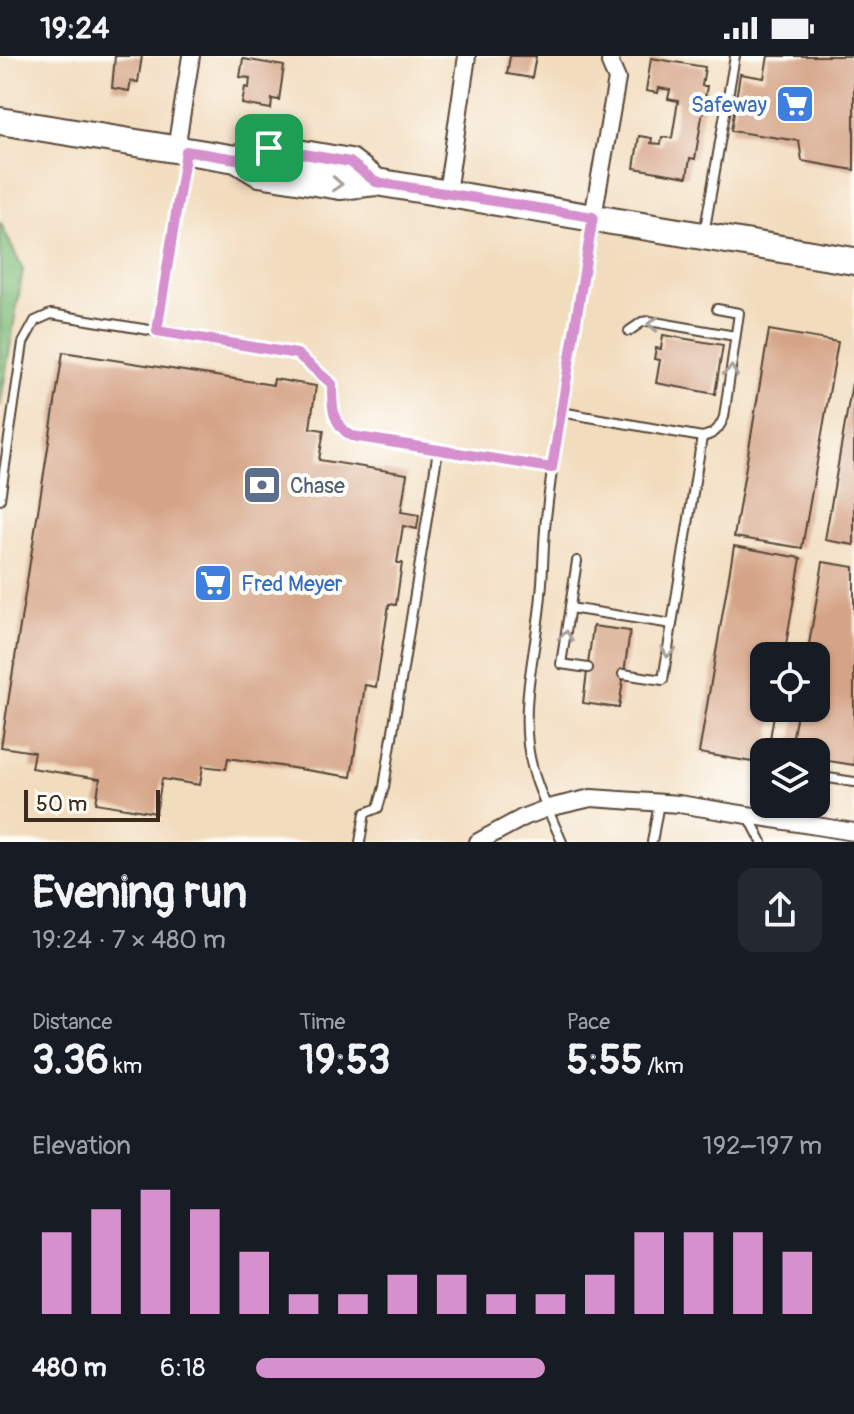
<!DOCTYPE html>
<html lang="en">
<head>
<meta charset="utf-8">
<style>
  :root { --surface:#171b24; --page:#242831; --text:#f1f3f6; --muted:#9ea1a6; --accent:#d690ce }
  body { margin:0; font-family:Pangolin,sans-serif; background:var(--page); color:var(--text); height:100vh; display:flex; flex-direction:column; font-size:30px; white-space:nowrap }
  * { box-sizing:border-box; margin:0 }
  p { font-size:26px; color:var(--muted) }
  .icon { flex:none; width:44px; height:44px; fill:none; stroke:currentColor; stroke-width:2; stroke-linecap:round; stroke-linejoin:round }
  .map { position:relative; height:786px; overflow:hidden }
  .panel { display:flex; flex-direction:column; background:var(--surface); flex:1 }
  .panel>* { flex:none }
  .buttons { position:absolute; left:750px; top:586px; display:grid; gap:16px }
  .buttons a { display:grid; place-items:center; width:80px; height:80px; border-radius:16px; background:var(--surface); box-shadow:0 2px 6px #0004; font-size:40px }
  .scale { position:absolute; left:24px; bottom:20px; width:136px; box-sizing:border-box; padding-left:8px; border:4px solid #3b2a1e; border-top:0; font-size:22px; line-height:28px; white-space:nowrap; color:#3b2a1e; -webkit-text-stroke:6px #fdfcf7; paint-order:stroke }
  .pin { position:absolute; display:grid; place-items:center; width:68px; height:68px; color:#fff; margin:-34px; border-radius:16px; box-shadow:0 4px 12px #0006 }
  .round { display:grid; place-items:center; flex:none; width:84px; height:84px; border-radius:16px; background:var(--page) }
  .summary { display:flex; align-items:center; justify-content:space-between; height:136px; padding:0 32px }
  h1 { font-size:44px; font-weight:700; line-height:60px }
  .figures { display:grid; grid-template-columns:repeat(3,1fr); gap:12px; height:136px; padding:8px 32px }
  .figures div { display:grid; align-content:center }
  .figures b { font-size:40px; font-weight:700 }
  .figures small { font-size:22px; font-weight:400 }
  .figures p { font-size:22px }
  .chart { height:224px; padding:16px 32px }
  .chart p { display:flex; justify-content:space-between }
  .chart svg { width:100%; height:144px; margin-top:8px; stroke:var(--accent); stroke-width:6 }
  ul { padding:0 32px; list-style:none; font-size:26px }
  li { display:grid; grid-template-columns:128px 96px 1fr; align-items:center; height:60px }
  li i { height:20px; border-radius:10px; background:var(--accent) }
  .status { display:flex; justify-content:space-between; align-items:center; height:56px; padding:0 40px; background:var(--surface); direction:ltr }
  .status svg { height:22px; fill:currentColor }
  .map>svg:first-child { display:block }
  .forest { fill:#80bc7b; stroke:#5e734c; stroke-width:2 }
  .building { fill:#d5a487 }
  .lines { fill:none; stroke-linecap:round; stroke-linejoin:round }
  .service-casing { stroke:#564536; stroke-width:12 }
  .minor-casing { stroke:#564536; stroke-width:20 }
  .primary-casing { stroke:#564536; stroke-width:30 }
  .service { stroke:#fff; stroke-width:8 }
  .minor { stroke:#fff; stroke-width:16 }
  .primary { stroke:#fff; stroke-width:26 }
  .oneway { stroke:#a79f9a }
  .route-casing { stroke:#fff; stroke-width:16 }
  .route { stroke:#d690ce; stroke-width:10 }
  .labels { text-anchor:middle; stroke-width:8; stroke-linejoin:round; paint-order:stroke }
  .shop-label { font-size:22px; fill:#366cbe; stroke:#fdfcf7; text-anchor:end }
  .service-label { font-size:22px; fill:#4e5e75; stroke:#fdfcf7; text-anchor:start }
</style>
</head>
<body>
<div class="status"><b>19:24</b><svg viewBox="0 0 49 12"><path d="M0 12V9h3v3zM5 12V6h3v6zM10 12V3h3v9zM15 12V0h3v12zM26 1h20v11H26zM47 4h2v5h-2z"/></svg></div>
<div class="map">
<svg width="854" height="786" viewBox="0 0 854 786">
  <rect width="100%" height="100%" fill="#fdfcf7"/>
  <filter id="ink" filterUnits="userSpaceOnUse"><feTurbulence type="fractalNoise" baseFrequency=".0125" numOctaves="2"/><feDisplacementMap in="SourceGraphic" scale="16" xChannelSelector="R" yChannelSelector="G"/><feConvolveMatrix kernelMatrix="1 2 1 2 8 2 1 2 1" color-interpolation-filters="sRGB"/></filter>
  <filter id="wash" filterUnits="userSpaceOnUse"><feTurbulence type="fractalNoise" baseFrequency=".006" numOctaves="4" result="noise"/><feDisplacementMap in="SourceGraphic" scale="32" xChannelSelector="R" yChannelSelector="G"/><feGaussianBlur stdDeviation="1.8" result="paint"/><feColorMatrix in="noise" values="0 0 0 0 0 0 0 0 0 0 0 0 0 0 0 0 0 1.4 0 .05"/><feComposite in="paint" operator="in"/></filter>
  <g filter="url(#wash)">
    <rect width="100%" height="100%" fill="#f2dcbe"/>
    <polygon class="forest" points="0,166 23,214 0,351"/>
    <g id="blocks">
      <g class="building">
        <polygon points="115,0 142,0 138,26 131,25 129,35 112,32"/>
        <polygon points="510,0 536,0 532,22 507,18"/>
        <polygon points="768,0 854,0 854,114 802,105 799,85 731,75 740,18 764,22"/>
        <polygon points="651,2 705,11 702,30 707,30 695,103 690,102 687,121 634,112 639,80 652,82 651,87 661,88 662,81 672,82 678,45 668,43 670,34 659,32 658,37 646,35"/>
        <polygon points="243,3 284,10 279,44 272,43 271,53 242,48 245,31 249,32 250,22 240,21"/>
        <polygon points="769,274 838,286 802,492 734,481"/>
        <polygon points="663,279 723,289 715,338 656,327 660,304 654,303 656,292 661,293"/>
        <polygon points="63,296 273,329 274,323 316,330 310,372 324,374 319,404 407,418 401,456 419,459 417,473 403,470 397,507 402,507 396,549 389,548 376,631 365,629 351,721 228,702 226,713 203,710 200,729 162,723 156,757 96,747 100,723 31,712 34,696 1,691"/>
        <polygon points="852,327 854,327 854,489 825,484"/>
        <polygon points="734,490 801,502 784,600 764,600 764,652 775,652 768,696 764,696 764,708 699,697"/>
        <polygon points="823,506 854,511 854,709 816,703 816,696 790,696 798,652 816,652 816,600 807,600"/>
        <polygon points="593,570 630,575 619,652 583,647"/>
      </g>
    </g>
  </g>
  <g filter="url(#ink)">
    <use href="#blocks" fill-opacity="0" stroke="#564536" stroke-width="2"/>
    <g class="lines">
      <defs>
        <g id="service">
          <polyline points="704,178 735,0"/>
          <polyline points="157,275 186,98"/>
          <polyline points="629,275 642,266 649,265 735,280"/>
          <path d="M561,356L702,381C715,378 719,373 724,361L739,257L717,253"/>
          <path d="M0,443L23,287L35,265L51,258L297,298L332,328C332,350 331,367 352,380L552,412"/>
          <polyline points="577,505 561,608 588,612"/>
          <polyline points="570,552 672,568"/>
          <polyline points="623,618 663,624 702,381"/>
          <polyline points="816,720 854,726"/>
          <polyline points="749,761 762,786"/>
          <polyline points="360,786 365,757 378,752 384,731 438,394"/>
          <path d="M562,786C549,755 532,724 528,689C522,638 537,589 541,539C544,510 543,482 547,454C558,358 577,262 592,166"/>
          <polyline points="652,786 659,747"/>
        </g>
        <g id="minor">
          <polyline points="176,93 191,0"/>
          <polyline points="447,137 467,0"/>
          <polyline points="593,161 617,23 610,7 611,0"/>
          <polyline points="478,786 524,761 548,752 591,742 679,748 854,776"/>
        </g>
        <g id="primary">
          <polyline points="0,65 236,103 259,117 340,130 376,126 350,106 269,92 236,103"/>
          <polyline points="376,126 854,205"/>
        </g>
      </defs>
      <use href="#service" class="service-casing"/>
      <use href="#minor" class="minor-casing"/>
      <use href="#primary" class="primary-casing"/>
      <use href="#service" class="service"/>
      <use href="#minor" class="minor"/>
      <use href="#primary" class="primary"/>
    </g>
    <defs><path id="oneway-chevron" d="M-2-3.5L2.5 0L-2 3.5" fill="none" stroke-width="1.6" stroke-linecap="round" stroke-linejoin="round" transform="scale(2)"/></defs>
    <g class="oneway">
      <use href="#oneway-chevron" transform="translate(337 128) rotate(3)"/>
      <use href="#oneway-chevron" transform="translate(653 268) rotate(-177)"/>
      <use href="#oneway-chevron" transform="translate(731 315) rotate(-82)"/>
      <use href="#oneway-chevron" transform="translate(566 580) rotate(-81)"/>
      <use href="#oneway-chevron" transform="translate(668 596) rotate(99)"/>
    </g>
  </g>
  <g class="lines" filter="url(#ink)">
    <defs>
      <path id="route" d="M269,92L350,106L376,126L593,161L552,412L352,380C331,368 332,349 332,328L297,298L157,275L186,95L236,103Z"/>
    </defs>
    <use href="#route" class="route-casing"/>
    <use href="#route" class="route"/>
  </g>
  <defs>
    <symbol id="supermarket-square" viewBox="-11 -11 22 22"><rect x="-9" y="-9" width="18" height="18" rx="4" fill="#3f7fe0" stroke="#fdfcf7"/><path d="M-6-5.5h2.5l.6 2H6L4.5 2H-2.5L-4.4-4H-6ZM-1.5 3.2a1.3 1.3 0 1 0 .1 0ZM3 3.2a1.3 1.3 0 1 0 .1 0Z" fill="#fff"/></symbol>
    <symbol id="bank-square" viewBox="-11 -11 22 22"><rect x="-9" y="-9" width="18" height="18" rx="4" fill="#5c6f8a" stroke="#fdfcf7"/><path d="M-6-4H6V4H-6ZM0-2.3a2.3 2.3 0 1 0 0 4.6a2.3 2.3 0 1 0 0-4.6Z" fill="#fff"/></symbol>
  </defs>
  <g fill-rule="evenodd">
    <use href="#supermarket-square" x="773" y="26" width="44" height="44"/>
    <use href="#bank-square" x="240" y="407" width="44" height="44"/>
    <use href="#supermarket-square" x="191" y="505" width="44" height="44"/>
  </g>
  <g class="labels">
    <g class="shop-label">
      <text x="767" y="56">Safeway</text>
      <text x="241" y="535" text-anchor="start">Fred Meyer</text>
    </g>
    <g class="service-label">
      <text x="290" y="437">Chase</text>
    </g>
  </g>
</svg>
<div class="buttons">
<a><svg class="icon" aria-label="locate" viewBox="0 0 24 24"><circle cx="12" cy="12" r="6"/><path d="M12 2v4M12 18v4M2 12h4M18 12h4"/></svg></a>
<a><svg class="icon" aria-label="layers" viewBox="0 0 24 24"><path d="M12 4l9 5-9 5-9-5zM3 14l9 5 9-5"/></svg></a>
</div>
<div class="scale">50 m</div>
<div class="pin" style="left:269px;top:92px;background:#1e9e55"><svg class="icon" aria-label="arrive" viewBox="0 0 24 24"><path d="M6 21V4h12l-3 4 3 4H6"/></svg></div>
</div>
<section class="panel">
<div class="summary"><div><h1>Evening run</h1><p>19:24 · 7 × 480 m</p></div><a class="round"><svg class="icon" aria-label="share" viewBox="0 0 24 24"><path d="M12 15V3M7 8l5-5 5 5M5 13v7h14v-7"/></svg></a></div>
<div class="figures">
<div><p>Distance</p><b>3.36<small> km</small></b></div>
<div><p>Time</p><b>19:53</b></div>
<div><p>Pace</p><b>5:55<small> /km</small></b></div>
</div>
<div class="chart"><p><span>Elevation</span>192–197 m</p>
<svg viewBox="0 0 160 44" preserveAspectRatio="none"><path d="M5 44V19M15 44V12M25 44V6M35 44V12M45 44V25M55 44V38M65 44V38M75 44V32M85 44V32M95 44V38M105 44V38M115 44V32M125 44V19M135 44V19M145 44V19M155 44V25"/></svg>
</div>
<ul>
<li><b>480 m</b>6:18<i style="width:51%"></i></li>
</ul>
</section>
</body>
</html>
